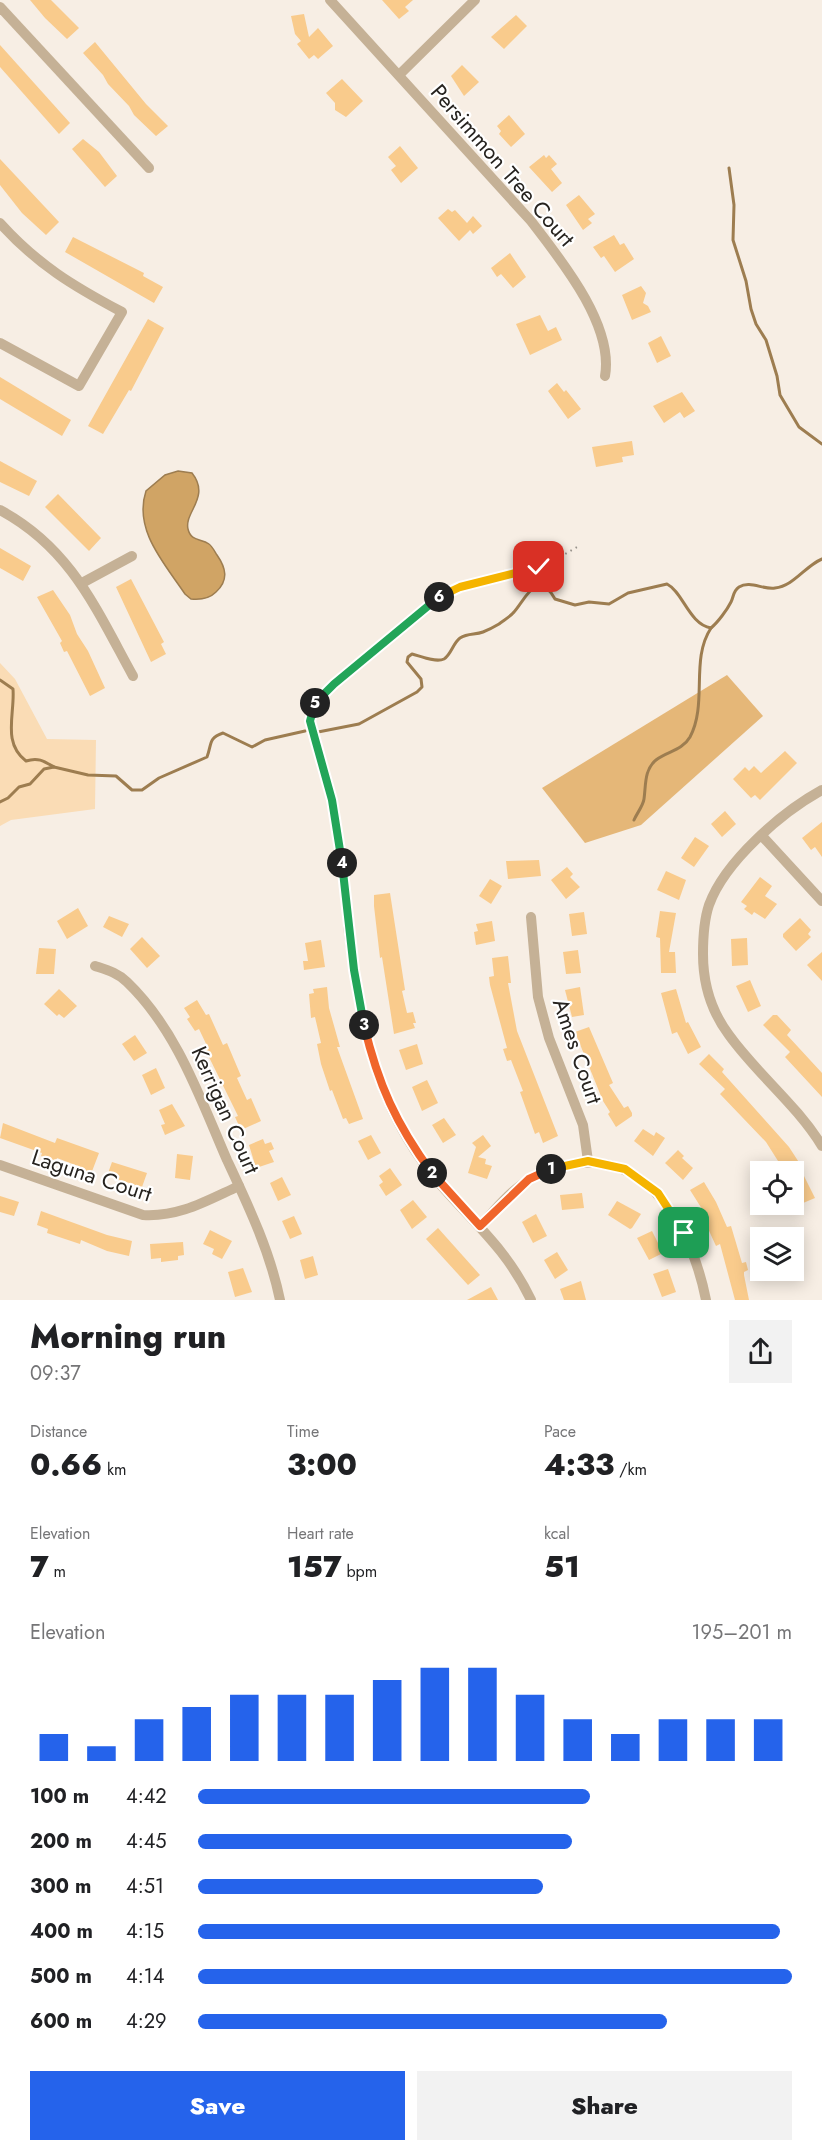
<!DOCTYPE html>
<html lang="en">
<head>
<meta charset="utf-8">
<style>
  :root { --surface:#fff; --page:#f2f2f2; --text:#202124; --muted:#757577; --accent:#2563eb }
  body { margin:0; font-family:Jost,sans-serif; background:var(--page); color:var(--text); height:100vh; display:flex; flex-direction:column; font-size:22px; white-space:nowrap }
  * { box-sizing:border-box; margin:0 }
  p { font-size:20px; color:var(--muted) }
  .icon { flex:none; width:33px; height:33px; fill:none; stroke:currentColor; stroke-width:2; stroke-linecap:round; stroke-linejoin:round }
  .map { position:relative; height:1300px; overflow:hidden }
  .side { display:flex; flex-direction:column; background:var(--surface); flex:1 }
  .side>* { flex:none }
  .buttons { position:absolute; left:750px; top:1161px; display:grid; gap:12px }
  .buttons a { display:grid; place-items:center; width:54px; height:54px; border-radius:0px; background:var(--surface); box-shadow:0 3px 15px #0003; font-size:30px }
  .pin { position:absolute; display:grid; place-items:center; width:51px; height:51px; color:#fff; margin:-26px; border-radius:12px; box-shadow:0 3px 9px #0006 }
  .km { position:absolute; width:30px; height:30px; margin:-15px; border-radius:50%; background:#222; color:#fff; font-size:16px; line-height:30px; text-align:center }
  .round { display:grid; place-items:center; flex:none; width:63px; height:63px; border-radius:0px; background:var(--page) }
  .summary { display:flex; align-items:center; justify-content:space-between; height:102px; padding:0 30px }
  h1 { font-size:33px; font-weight:800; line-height:45px }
  .figures { display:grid; grid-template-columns:repeat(3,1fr); gap:9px; height:102px; padding:6px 30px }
  .figures div { display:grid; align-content:center }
  .figures b { font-size:30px; font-weight:800 }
  .figures small { font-size:16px; font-weight:400 }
  .figures p { font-size:16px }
  .chart { height:168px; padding:12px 30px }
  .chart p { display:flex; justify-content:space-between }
  .chart svg { width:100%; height:108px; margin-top:6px; stroke:var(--accent); stroke-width:6 }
  .button { display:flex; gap:12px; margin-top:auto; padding:12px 30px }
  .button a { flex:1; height:69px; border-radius:0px; background:var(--accent); color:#fff; font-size:24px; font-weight:800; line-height:69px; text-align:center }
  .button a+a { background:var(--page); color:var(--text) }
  ul { padding:0 30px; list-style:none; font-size:20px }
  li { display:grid; grid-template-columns:96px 72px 1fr; align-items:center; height:45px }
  li i { height:15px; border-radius:8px; background:var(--accent) }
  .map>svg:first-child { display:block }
  .green { fill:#fadcb5 }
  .forest { fill:#e5b778 }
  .water { fill:#d0a465; stroke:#9d7d50; stroke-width:1.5 }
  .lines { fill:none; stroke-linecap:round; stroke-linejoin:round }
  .stream { stroke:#9d7d50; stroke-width:3 }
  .building { fill:#f9cb8c }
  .path { stroke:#969089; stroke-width:2; stroke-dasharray:1.5 4.5; stroke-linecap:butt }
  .minor { stroke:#c5b196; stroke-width:10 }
  .split-1-casing { stroke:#fff; stroke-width:12 }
  .split-2-casing { stroke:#fff; stroke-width:12 }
  .split-3-casing { stroke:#fff; stroke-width:12 }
  .split-4-casing { stroke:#fff; stroke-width:12 }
  .split-5-casing { stroke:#fff; stroke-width:12 }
  .split-6-casing { stroke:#fff; stroke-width:12 }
  .split-7-casing { stroke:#fff; stroke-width:12 }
  .split-1 { stroke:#f5b400; stroke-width:8 }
  .split-2 { stroke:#f0652b; stroke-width:8 }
  .split-3 { stroke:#f0652b; stroke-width:8 }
  .split-4 { stroke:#22a559; stroke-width:8 }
  .split-5 { stroke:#22a559; stroke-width:8 }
  .split-6 { stroke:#22a559; stroke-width:8 }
  .split-7 { stroke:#f5b400; stroke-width:8 }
  .labels { text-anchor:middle; stroke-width:4.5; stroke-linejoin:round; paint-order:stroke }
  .street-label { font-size:22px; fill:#26231f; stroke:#fff }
</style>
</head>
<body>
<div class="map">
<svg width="822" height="1300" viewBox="0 0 822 1300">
  <rect width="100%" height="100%" fill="#f7eee4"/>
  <polygon class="green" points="0,663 15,679 47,739 96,740 95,809 11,820 0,826"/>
  <polygon class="forest" points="727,675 763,716 641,825 585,843 542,788"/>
  <path class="water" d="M178,471L192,473C211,497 184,512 188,529C191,542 201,538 209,544C212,546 215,552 217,555C226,568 229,580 216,592C209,599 201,600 191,599L185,594C165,564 133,530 146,491L165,475Z"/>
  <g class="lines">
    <g class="stream">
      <polyline points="729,168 734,205 733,240 746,281 751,309 756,324 766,340 777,376 780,395 799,427 822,444"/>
      <path d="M0,680L13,689C15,714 2,743 26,761C38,757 44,761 54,767"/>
      <path d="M318,732L359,724L417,692L422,687L421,679L407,662L408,657L412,654C420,656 436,663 444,659C451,655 453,643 460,638C468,633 475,635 483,632C488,630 494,627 499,624C504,620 510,617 514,612C526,598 538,568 555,599L575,605L589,602L609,604L628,593L667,584C683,592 689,624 711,628C718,622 727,610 731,602C734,596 733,591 739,587C750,580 763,590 775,588C794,586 805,566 822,559"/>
      <path d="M0,802L8,798L19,787L30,784L44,769L54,767L88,775L116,776L132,790H142L159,778L207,757C212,744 208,738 223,733L252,747L265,740L305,731"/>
      <path d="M634,820C637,813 643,806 644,799C646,785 644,770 656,760C667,751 682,751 690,737C708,703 690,660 711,628"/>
    </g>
  </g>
  <g class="building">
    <polygon points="30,0 51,0 79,28 67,39 45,18"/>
    <polygon points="382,0 413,0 405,7 409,11 399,19"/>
    <polygon points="304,14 309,37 318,28 333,46 318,59 314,55 309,59 297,44 301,41 295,34 291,16"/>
    <polygon points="516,15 527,26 504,49 491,37"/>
    <polygon points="95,42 146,104 168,126 156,136 134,115 129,106 108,84 103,75 83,53"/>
    <polygon points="0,45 70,123 59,134 0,67"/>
    <polygon points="462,65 479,82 464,96 451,76"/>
    <polygon points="342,79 363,101 346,117 335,110 335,103 326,93"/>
    <polygon points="509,115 525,134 511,147 499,134 501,131 497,126"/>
    <polygon points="83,139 99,152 117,176 105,187 72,149"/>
    <polygon points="400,146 418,168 401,183 391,170 396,166 388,157"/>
    <polygon points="544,155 546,158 549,155 557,164 551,169 562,183 552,192 529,167"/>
    <polygon points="0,159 59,222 46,235 22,213 0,185"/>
    <polygon points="579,195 595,214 588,219 592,223 583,230 566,205"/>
    <polygon points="448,209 452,212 455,210 467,223 473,216 482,226 473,234 470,230 459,241 438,218"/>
    <polygon points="614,235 620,245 624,243 634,259 615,272 604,256 601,258 593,247"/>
    <polygon points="73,237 144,273 143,276 163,287 154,303 65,252"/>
    <polygon points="510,253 526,277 513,288 501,274 497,277 491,268"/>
    <polygon points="641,286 646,293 643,303 648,306 651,312 632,320 622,295"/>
    <polygon points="540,315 548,331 556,327 562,340 530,355 516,324"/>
    <polygon points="148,319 164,328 131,391 129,390 103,434 88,426"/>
    <polygon points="661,336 671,356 657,363 648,343"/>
    <polygon points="0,377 71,420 62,436 0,399"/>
    <polygon points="557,383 564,392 566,390 581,409 568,419 548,391"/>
    <polygon points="682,392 695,411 684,418 680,412 664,423 653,406"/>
    <polygon points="632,441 634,455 622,457 623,462 596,467 592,447"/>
    <polygon points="0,461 37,481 29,496 0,482"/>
    <polygon points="58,494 101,538 89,551 45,507"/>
    <polygon points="0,548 31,566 23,581 0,568"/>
    <polygon points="131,579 164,642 161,644 166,654 151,662 116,587"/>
    <polygon points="53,590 70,615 77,634 88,651 105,688 90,696 67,651 64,652 60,643 62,641 37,597"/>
    <polygon points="785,751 797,763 760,800 755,795 751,798 733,779 745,767 749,771 754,766 761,773"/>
    <polygon points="725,811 736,824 722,837 711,824"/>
    <polygon points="822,822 822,857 815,847 811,850 802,838"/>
    <polygon points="695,837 709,846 694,867 681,858"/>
    <polygon points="539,860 541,876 508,879 506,861"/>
    <polygon points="567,867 573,874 570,877 580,887 566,899 551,880"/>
    <polygon points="666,871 686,880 679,900 657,890"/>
    <polygon points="760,877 772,886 765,896 777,904 765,919 754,912 752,915 744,909 747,906 741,902"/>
    <polygon points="490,879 502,886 491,904 479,896"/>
    <polygon points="390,893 405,990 402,991 407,1013 413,1012 416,1023 413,1023 415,1028 394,1034 382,957 380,958 374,906 374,895"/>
    <polygon points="78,908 88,926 67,939 57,921"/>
    <polygon points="660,911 676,913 669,952 675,952 676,973 661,973 660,938 656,937"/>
    <polygon points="584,912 587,934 572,936 569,914"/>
    <polygon points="109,916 129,924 122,937 103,927"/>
    <polygon points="800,918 811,930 808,934 811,937 796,951 783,937 783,934"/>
    <polygon points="492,921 495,941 476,945 474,932 478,931 476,924"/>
    <polygon points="142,937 160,956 147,968 130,949"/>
    <polygon points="747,938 748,965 732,966 731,939"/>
    <polygon points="321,940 325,967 304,970 303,961 308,961 305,943"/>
    <polygon points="39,948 56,949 54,974 36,974"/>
    <polygon points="578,950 581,973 566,974 563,952"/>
    <polygon points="822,952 822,981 807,965"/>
    <polygon points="508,956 511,983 508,983 517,1031 558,1136 543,1143 539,1132 535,1134 520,1092 523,1091 511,1060 507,1061 503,1049 507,1048 490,985 489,977 494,976 492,958"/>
    <polygon points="750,980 761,1006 748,1012 736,986"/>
    <polygon points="327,987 329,1008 340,1047 337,1047 363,1119 349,1124 346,1118 343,1119 332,1090 330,1091 321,1064 317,1044 321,1043 315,1017 311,1018 309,994 314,993 313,989"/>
    <polygon points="580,987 584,1015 572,1017 565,990"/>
    <polygon points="59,989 77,1006 64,1018 59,1014 57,1016 44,1004"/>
    <polygon points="676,989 686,1023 688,1022 701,1047 688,1054 677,1032 672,1034 661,993"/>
    <polygon points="197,1000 206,1015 209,1014 223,1045 227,1043 241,1076 237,1078 247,1100 251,1098 261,1121 241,1130 235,1117 238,1116 205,1049 208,1048 199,1029 195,1031 187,1019 190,1017 184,1008"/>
    <polygon points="773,1015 777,1015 791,1030 787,1035 822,1073 822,1097 785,1057 790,1052 763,1025"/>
    <polygon points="589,1027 613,1083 609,1085 624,1108 628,1106 632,1113 632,1116 616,1127 608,1114 610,1112 603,1101 575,1032"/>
    <polygon points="135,1035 147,1053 134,1061 122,1044"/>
    <polygon points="417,1044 423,1064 406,1070 399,1050"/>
    <polygon points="709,1054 724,1069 722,1072 789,1147 802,1167 800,1168 815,1198 796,1206 794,1201 794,1172 785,1172 766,1142 720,1094 725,1089 699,1064"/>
    <polygon points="156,1068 165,1088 151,1095 142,1075"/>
    <polygon points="427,1080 438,1103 422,1111 412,1087"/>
    <polygon points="172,1104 185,1126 165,1135 161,1125 165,1124 159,1110"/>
    <polygon points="444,1118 456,1135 443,1143 432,1125"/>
    <polygon points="3,1123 55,1143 57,1138 99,1153 91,1174 77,1169 78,1166 57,1158 56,1161 41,1156 42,1153 0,1138"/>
    <polygon points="643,1129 654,1136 656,1132 665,1138 653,1156 634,1141"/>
    <polygon points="371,1135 381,1153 368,1160 358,1141"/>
    <polygon points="483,1135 491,1146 478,1157 486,1159 485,1164 492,1166 487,1179 468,1173 476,1147 472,1143"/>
    <polygon points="263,1139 265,1144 271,1142 274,1149 269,1151 274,1162 256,1168 249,1145"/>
    <polygon points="678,1150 684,1156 682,1158 693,1168 683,1180 665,1163"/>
    <polygon points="177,1154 193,1156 190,1180 175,1178"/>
    <polygon points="112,1162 147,1173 142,1187 107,1176"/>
    <polygon points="390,1168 402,1185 386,1196 379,1185 383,1182 379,1176"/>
    <polygon points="282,1177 291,1195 278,1201 270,1183"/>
    <polygon points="704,1182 716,1202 727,1227 731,1226 742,1263 746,1262 748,1270 744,1272 744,1275 749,1300 735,1300 720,1244 716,1246 705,1222 709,1220 690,1190"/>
    <polygon points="582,1193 584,1208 562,1210 560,1195"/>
    <polygon points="0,1196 19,1202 14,1216 0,1212"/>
    <polygon points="413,1200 427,1217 412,1229 400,1210"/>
    <polygon points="617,1201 641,1214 632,1228 630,1229 608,1215"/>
    <polygon points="41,1211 107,1235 132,1241 129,1256 107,1251 81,1240 80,1244 47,1233 48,1229 37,1225"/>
    <polygon points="536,1214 547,1236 533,1243 522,1222"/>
    <polygon points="294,1216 302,1234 290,1239 282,1221"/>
    <polygon points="438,1228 480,1275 468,1285 426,1239"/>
    <polygon points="210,1230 232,1241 222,1259 212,1254 214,1249 203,1244"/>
    <polygon points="652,1231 663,1253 649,1260 637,1238"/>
    <polygon points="183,1242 184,1255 178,1256 178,1260 161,1262 161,1258 151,1259 150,1244"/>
    <polygon points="557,1252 568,1270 555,1279 544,1260"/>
    <polygon points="313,1256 318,1275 305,1279 300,1260"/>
    <polygon points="243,1268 252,1292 235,1297 228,1272"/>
    <polygon points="668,1269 676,1292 662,1297 653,1274"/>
    <polygon points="581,1281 586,1300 564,1300 560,1289"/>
    <polygon points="491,1287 498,1300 467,1300"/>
  </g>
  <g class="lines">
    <path class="path" d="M347,917L331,800L310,721L315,703L322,694L426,605C466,580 498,581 540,567C553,562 565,554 577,547"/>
    <g class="minor">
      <path d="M330,0L531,221C561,260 614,325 605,376"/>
      <polyline points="0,7 149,168"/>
      <polyline points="399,75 475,0"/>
      <path d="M0,223C38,265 73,286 122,312L79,386L0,343"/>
      <path d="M0,510C71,548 96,609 133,676"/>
      <polyline points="82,583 132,556"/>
      <path d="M822,790C782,812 725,861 709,905C704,920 703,937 703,954C703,984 711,1011 729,1035C757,1074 796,1104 822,1146"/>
      <polyline points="762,836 822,901"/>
      <polyline points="531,917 538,997 549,1038 583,1125 588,1161"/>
      <path d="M348,926C361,1022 372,1100 435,1178C471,1221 506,1247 531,1300"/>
      <path d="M95,966C107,970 118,973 127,982C177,1030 200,1098 227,1160C248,1205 270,1251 280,1300"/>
      <path d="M0,1165L143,1215C180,1217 206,1201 239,1186"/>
      <path d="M480,1226C495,1210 511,1190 530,1179C542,1171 555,1168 569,1165C650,1148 693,1233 706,1300"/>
    </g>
  </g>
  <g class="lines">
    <defs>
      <polyline id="split-1" points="551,1169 588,1161 625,1169 658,1193 684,1233"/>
      <polyline id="split-2" points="432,1173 480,1226 529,1179 551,1169"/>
      <path id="split-3" d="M364,1025C378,1084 396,1124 432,1173"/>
      <polyline id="split-4" points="342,863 354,970 364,1025"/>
      <polyline id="split-5" points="315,703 310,721 332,800 342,863"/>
      <polyline id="split-6" points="315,703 334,684 439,597"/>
      <polyline id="split-7" points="439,597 460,587 539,567"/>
    </defs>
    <use href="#split-1" class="split-1-casing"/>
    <use href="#split-2" class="split-2-casing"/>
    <use href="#split-3" class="split-3-casing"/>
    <use href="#split-4" class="split-4-casing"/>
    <use href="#split-5" class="split-5-casing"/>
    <use href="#split-6" class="split-6-casing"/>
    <use href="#split-7" class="split-7-casing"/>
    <use href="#split-1" class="split-1"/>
    <use href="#split-2" class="split-2"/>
    <use href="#split-3" class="split-3"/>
    <use href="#split-4" class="split-4"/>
    <use href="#split-5" class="split-5"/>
    <use href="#split-6" class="split-6"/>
    <use href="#split-7" class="split-7"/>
  </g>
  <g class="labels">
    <g class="street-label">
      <text transform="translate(503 165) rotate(49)" y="8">Persimmon Tree Court</text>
      <text transform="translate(578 1051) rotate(71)" y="8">Ames Court</text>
      <text transform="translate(226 1110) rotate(66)" y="8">Kerrigan Court</text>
      <text transform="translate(92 1175) rotate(18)" y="8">Laguna Court</text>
    </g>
  </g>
</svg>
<div class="buttons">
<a><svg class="icon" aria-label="locate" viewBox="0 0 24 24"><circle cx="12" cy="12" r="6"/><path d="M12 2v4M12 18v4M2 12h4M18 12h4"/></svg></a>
<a><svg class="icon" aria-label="layers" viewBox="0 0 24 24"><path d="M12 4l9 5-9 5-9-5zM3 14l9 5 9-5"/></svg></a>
</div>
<div class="pin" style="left:684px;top:1233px;background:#1e9e55"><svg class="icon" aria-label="arrive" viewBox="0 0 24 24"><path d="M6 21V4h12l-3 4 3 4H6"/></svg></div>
<div class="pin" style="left:539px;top:567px;background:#d93025"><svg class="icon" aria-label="check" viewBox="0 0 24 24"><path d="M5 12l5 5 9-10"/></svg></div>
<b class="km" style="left:551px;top:1169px">1</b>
<b class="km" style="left:432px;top:1173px">2</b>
<b class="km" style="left:364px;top:1025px">3</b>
<b class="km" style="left:342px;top:863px">4</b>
<b class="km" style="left:315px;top:703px">5</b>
<b class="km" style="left:439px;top:597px">6</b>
</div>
<section class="side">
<div class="summary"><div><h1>Morning run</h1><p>09:37</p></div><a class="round"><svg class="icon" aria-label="share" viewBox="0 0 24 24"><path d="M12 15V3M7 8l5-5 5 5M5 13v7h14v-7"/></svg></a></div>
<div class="figures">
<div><p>Distance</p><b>0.66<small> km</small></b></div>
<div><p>Time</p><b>3:00</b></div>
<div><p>Pace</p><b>4:33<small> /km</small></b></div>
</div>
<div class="figures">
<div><p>Elevation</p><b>7<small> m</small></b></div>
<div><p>Heart rate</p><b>157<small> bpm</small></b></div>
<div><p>kcal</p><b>51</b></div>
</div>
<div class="chart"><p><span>Elevation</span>195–201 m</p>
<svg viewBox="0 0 160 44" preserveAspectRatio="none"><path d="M5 44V33M15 44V38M25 44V27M35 44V22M45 44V17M55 44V17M65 44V17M75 44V11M85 44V6M95 44V6M105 44V17M115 44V27M125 44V33M135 44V27M145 44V27M155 44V27"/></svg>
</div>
<ul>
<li><b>100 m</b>4:42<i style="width:66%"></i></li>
<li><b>200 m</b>4:45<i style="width:63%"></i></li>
<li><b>300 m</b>4:51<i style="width:58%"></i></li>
<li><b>400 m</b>4:15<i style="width:98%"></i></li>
<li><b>500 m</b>4:14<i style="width:100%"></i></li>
<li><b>600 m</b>4:29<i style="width:79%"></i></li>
</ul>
<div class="button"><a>Save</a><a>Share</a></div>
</section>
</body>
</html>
